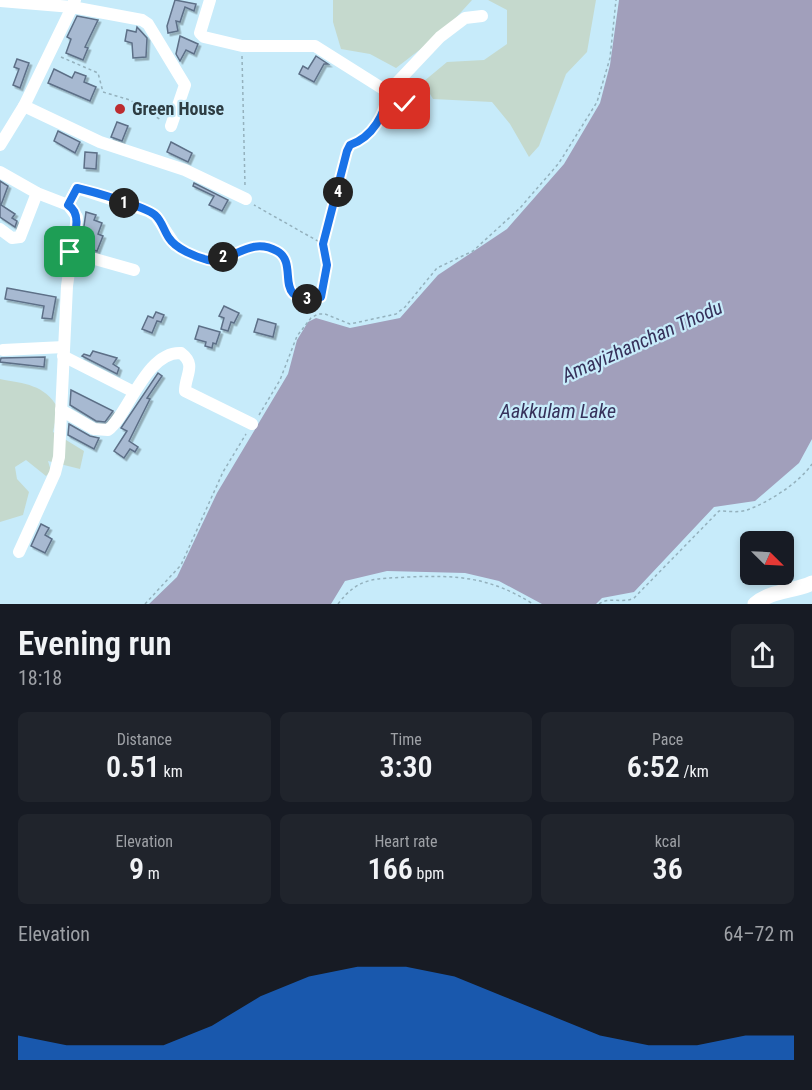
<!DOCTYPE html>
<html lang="en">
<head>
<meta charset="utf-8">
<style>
  :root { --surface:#171b24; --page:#20242c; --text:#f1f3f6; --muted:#9ea1a6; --accent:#1a73e8 }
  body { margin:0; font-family:"Roboto Condensed",sans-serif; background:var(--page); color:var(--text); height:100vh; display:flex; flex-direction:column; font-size:22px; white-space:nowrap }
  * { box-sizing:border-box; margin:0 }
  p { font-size:20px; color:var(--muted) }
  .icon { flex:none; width:33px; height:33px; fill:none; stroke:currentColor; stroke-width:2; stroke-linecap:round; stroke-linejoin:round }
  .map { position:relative; height:604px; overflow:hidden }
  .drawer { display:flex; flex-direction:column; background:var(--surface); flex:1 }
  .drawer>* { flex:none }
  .needle { width:39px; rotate:114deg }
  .fabs { position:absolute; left:740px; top:531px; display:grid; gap:12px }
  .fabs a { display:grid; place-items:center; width:54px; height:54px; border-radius:9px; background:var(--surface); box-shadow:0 3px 9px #0003; font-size:30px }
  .pin { position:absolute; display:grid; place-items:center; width:51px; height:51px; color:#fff; margin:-26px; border-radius:12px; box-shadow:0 3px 9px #0006 }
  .km { position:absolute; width:30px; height:30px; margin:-15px; border-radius:50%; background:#222; color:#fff; font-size:16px; line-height:30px; text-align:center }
  .round { display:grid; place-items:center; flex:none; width:63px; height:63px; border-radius:9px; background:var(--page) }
  .overview { display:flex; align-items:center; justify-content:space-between; height:102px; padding:0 18px }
  h1 { font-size:33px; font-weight:600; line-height:45px }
  .figures { display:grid; grid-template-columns:repeat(3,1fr); gap:9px; height:102px; padding:6px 18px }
  .figures div { display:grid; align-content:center; border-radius:9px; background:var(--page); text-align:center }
  .figures b { font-size:30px; font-weight:600 }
  .figures small { font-size:16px; font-weight:400 }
  .figures p { font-size:16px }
  .chart { height:168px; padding:12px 18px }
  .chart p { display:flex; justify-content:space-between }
  .chart svg { width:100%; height:108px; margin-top:6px; fill:var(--accent); opacity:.7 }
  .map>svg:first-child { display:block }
  .green { fill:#c5d9cd }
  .water { fill:#a19fbb }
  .building { fill:#a7b9d1; stroke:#5d6f87; stroke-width:1.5; filter:url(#shadow) }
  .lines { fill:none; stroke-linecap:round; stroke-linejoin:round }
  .path { stroke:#94b1bd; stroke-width:1.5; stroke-dasharray:3 3; stroke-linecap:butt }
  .minor { stroke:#fff; stroke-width:12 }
  .major { stroke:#fff; stroke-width:15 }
  .route-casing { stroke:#fff; stroke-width:12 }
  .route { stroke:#1a73e8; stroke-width:8 }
  .poi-dot { fill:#bc2c30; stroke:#c7ebfa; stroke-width:2 }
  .labels { text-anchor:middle; stroke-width:4.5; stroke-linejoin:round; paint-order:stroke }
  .poi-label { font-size:18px; font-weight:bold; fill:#2d3c42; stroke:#c7ebfa; text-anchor:start }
  .water-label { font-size:20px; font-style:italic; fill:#36315a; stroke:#c7ebfa }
</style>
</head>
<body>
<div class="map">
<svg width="812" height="604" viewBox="0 0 812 604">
  <defs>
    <filter id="shadow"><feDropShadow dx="2.5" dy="2.5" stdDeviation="0" flood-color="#0004"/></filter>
  </defs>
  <rect width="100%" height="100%" fill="#c7ebfa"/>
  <g class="green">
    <polygon points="333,0 472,0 444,31 396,68 370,54 341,49 333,22"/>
    <polygon points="488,0 596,0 587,52 566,74 539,146 529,157 510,124 492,102 433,99 423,82 447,62 484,60 507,44 507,10"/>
    <path d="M0,379C25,384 44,384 58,408L53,432L84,451L80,469L48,461L51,471L46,476L26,460L15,467L17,479L29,492L23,515L0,522Z"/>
  </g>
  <polygon class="water" points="619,0 812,0 812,439 799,463 755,501 714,507 634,592 602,598 596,604 542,604 499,581 465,573 387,571 345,581 331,604 149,604 177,577 217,493 288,374 297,340 308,322 316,318 350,328 400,318 438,275 507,229 564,164 600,103 610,65"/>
  <g class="building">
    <polygon points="175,0 196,4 194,11 185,7 180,22 176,21 178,31 168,33 167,26"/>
    <polygon points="77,16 98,20 85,47 88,48 83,60 66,53 71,39 67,37"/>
    <polygon points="137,27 147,38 146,57 133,58 132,43 125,41 127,30 136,32"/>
    <polygon points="180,36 198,44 194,54 186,50 180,61 176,54"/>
    <polygon points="316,56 328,64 324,64 314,82 299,74 303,66 308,69"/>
    <polygon points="17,59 29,63 20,88 13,85 19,69 14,67"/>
    <polygon points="54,69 72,78 75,72 86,76 84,82 96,87 90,101 48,83"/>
    <polygon points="117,122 128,126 122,141 111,137"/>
    <polygon points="58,131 80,142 75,153 54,141"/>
    <polygon points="171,142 192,153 188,162 167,152"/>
    <polygon points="85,152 97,153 96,169 84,168"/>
    <polygon points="0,181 8,186 1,205 15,214 12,218 17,221 15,227 0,217"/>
    <polygon points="194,183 228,200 222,211 209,205 214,196 193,186"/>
    <polygon points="86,212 96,215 94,220 102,223 98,234 103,236 97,251 81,247"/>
    <polygon points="7,288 56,297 52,319 42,318 44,306 5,299"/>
    <polygon points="224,306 239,313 234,323 231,322 228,331 221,329 224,318 219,316"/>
    <polygon points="156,312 164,315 161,322 157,321 152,333 142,329 148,316 153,318"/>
    <polygon points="258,319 276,324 273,337 254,332"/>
    <polygon points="199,326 220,332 216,344 213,343 212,348 205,346 206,342 195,339"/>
    <polygon points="93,351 117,358 113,364 119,368 117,374 82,356 84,354 90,356"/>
    <polygon points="45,357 44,367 0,362 1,358"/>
    <polygon points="158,373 162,376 147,398 150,399 129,441 138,447 135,452 130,449 124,458 114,451 127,431 121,428"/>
    <polygon points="71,390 113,411 105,422 96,421 70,405"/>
    <polygon points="69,424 90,436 99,438 94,449 68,435"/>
    <polygon points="41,524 49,528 45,535 52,539 45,553 31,546"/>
  </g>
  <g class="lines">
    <g class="path">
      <polyline points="242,56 245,186"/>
      <polyline points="61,57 98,73 103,92 130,100 161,120"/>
      <path d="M323,243L338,194L347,151L350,145C371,138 377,122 386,103"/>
      <path d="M183,249C192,254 207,263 218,260C238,255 253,240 275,250C302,262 269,306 320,297L327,265L323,244L254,205"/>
      <polyline points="259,415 280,380 297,336 311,318 318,314 325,314 350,324 396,314 405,307 437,268 473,251 520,208 559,163 597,102 610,58 616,0"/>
      <polyline points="145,604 181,565 223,472 246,434"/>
      <path d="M338,604C359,576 376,579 408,577C458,575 490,577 533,604"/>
      <path d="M599,604C610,596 622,604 634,598L719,511C728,511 739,513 747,510C769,502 799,483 812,464"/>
    </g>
    <g class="minor">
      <polyline points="210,0 200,33 204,37 242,46 315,46 388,92 414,112"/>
      <polyline points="0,1 72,7 75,0"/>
      <polyline points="388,92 440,37 465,18 482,16"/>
      <polyline points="24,106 100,142 185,170 246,199"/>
      <polyline points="0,145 24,106 72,7 142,20 148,24 185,85 171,126"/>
      <polyline points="0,172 37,193 68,205 77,217 67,286 59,457 55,473 19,552"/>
      <polyline points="68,205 77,188 148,211 156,216 175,245"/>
      <polyline points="0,229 12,238 20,237 37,193"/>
      <polyline points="70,252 134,270"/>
      <polyline points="3,350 64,347"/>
      <polyline points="63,356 132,391"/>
      <path d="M61,410L94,429L108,430C128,415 146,351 181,353C197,365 185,375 185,391L252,424"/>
    </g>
    <path class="major" d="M755,604C772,590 793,592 812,583"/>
  </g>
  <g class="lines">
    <defs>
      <path id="route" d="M70,252C73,238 84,215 68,205L77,188C91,191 146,207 155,215C162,221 164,231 169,238C176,249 196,257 208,260C231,265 248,235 277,251C301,264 269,306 321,297L327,265L323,244L347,151L350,145C373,137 385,114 388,92L405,104"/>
    </defs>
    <use href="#route" class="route-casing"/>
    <use href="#route" class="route"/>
  </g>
  <circle class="poi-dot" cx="120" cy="109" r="6"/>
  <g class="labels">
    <g class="poi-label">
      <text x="132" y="115">Green House</text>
    </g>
    <g class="water-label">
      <text transform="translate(642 341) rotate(-24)" y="7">Amayizhanchan Thodu</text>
      <text x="558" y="418">Aakkulam Lake</text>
    </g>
  </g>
</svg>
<div class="fabs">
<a><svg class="needle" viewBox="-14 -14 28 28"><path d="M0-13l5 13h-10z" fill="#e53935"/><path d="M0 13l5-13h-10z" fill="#9ea1a6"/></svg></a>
</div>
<div class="pin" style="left:70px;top:252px;background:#1e9e55"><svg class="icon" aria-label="arrive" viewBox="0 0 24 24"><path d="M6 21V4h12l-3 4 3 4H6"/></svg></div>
<div class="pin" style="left:405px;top:104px;background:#d93025"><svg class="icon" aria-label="check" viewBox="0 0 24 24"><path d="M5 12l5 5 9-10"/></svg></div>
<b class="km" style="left:124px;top:203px">1</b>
<b class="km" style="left:223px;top:257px">2</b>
<b class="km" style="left:307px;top:299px">3</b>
<b class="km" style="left:338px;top:192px">4</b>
</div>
<section class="drawer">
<div class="overview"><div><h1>Evening run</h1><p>18:18</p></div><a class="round"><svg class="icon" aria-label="share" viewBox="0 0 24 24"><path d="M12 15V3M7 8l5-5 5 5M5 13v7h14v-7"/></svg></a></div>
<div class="figures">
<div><p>Distance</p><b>0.51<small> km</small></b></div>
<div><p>Time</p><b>3:30</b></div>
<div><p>Pace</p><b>6:52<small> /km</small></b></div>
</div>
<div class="figures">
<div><p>Elevation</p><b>9<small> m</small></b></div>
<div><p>Heart rate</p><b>166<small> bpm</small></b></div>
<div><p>kcal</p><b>36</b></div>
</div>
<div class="chart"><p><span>Elevation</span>64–72 m</p>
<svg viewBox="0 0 160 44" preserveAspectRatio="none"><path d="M0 44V34L10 38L20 38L30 38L40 30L50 18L60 10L70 6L80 6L90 10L100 18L110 26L120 34L130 38L140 38L150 34L160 34V44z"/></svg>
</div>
</section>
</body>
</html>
